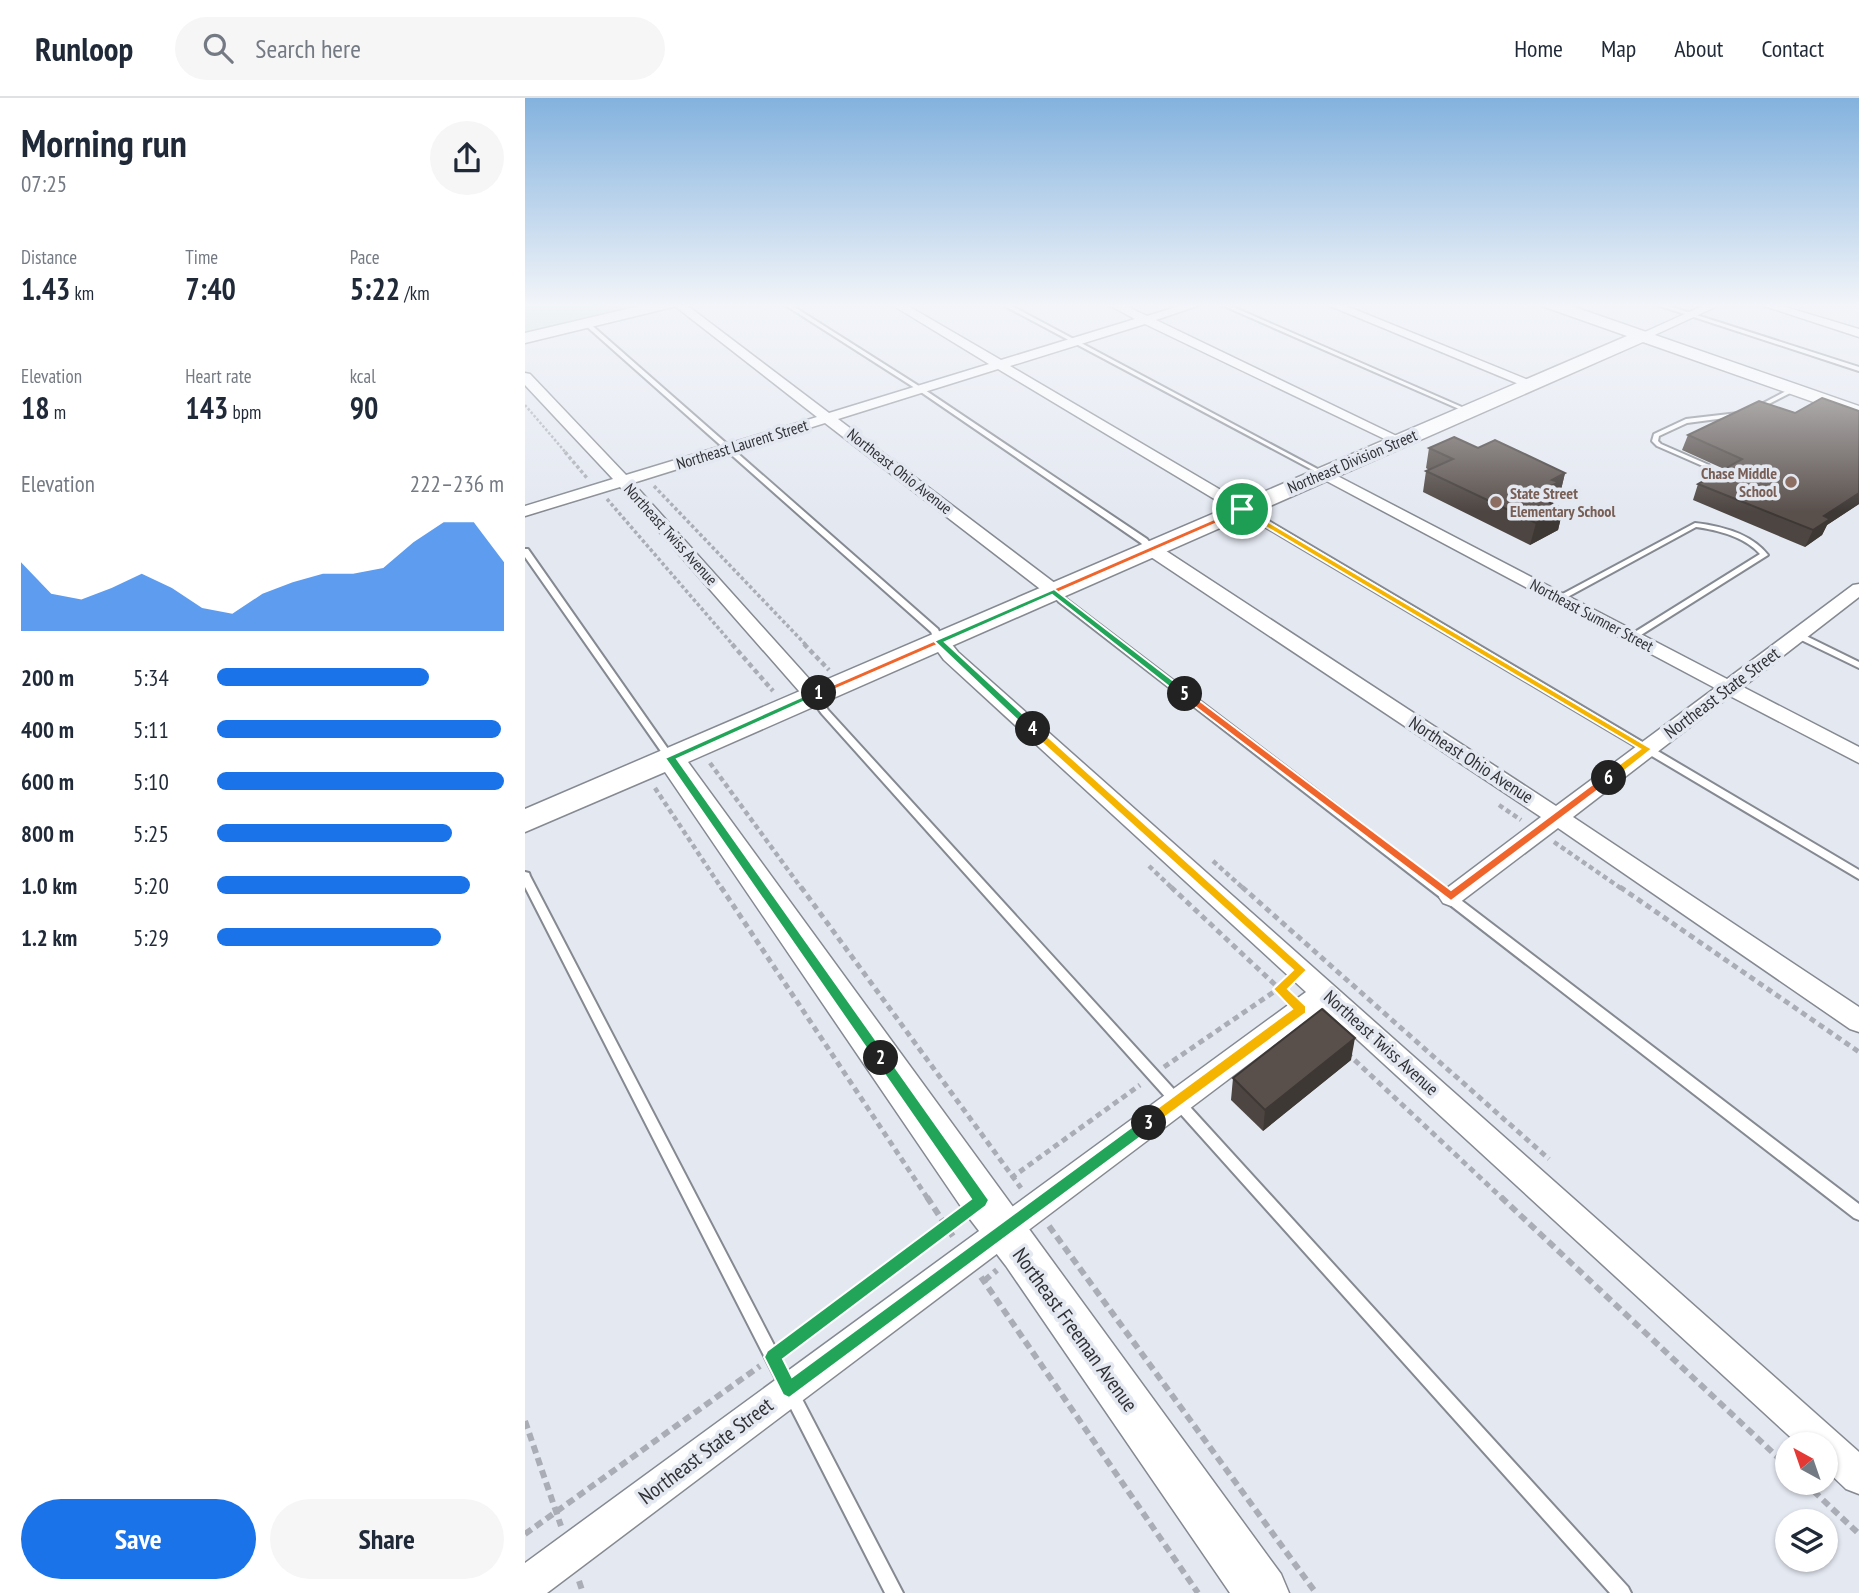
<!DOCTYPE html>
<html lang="en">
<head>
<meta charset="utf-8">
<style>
  :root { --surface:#fff; --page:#f6f6f7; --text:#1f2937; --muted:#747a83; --line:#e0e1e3; --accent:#1a73e8 }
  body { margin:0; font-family:"PT Sans Narrow",sans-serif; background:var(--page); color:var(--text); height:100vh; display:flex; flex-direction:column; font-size:26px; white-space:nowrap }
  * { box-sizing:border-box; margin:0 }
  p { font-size:23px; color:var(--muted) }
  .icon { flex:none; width:38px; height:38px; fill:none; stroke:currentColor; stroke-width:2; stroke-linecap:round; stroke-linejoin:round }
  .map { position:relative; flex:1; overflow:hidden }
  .panel { display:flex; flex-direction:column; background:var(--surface); width:525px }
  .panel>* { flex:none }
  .needle { width:46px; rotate:320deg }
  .buttons { position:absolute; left:1250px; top:1334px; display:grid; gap:14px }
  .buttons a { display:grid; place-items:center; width:63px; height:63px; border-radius:50%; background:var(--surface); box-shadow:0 2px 5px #0004; font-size:35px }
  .pin { position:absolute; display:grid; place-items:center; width:60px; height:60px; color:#fff; margin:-30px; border:4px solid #fff; border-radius:50%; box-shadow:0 2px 7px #0007 }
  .km { position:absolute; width:35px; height:35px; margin:-18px; border-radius:50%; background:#222; color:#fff; font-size:19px; line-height:35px; text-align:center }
  .round { display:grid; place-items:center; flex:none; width:74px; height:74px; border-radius:37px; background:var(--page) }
  .overview { display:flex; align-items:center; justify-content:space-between; height:119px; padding:0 21px }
  h1 { font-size:38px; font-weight:600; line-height:52px }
  .figures { display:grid; grid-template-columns:repeat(3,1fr); gap:10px; height:119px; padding:7px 21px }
  .figures div { display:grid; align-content:center }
  .figures b { font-size:30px; font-weight:600 }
  .figures small { font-size:19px; font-weight:400 }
  .figures p { font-size:19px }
  .chart { height:196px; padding:14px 21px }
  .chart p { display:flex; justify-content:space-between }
  .chart svg { width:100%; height:126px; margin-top:7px; fill:var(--accent); opacity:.7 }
  .primary-button { display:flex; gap:14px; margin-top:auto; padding:14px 21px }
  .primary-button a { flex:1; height:80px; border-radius:42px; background:var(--accent); color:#fff; font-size:28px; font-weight:600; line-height:80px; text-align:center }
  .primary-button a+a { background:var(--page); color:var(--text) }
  ul { padding:0 21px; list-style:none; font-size:23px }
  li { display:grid; grid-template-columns:112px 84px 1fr; align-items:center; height:52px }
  li i { height:18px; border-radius:9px; background:var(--accent) }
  header { display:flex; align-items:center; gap:42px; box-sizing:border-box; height:98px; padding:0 35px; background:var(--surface); border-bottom:2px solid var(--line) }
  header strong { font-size:33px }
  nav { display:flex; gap:38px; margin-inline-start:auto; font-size:24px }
  .search { width:490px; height:63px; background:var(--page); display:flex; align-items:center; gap:18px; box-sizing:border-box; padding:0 24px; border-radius:38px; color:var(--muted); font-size:26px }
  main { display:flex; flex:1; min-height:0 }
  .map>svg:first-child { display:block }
  .green { fill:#c1dccb }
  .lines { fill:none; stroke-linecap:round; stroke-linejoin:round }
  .lane-casing { stroke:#858991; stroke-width:4 }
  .street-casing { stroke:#858991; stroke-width:3 }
  .secondary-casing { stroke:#858991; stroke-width:3 }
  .path-far4 { stroke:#aaadb5; stroke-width:2.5; stroke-dasharray:2.5 2; stroke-linecap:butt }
  .path-far3 { stroke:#aaadb5; stroke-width:3.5; stroke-dasharray:3.5 2.5; stroke-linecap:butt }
  .path-far2 { stroke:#aaadb5; stroke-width:4.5; stroke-dasharray:5 3.5; stroke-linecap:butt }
  .path-far1 { stroke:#aaadb5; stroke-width:5; stroke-dasharray:6 4.5; stroke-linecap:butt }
  .path { stroke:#aaadb5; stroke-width:6; stroke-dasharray:8 5; stroke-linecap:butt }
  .lane { fill:#fff; fill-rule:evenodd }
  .street { fill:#fff; fill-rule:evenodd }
  .secondary { fill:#fff; fill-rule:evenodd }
  .wall { fill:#4d4541 }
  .shaded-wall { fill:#3e3835 }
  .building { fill:#59504c; stroke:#3e3835; stroke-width:2 }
  .split-1 { fill:#f0652b; stroke:#fff; stroke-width:2 }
  .split-2 { fill:#22a559; stroke:#fff; stroke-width:2 }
  .split-3 { fill:#22a559; stroke:#fff; stroke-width:2 }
  .split-4 { fill:#f5b400; stroke:#fff; stroke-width:2 }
  .split-5 { fill:#22a559; stroke:#fff; stroke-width:2 }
  .split-6 { fill:#f0652b; stroke:#fff; stroke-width:2 }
  .split-7 { fill:#f5b400; stroke:#fff; stroke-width:2 }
  .education-dot { fill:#8d6e63; stroke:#e4e8f1; stroke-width:2.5 }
  .labels { text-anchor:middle; stroke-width:7; stroke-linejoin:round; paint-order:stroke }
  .far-street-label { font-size:16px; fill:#303236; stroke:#e4e8f1 }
  .far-education-label { font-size:16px; font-weight:bold; fill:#785e54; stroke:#e4e8f1; text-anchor:end }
  .street-label { font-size:18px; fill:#303236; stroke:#e4e8f1 }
  .near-street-label { font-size:21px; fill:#303236; stroke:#e4e8f1 }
</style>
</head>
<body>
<header>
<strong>Runloop</strong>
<div class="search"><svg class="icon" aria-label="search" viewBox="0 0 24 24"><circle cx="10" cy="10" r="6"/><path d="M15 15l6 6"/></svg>Search here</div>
<nav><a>Home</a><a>Map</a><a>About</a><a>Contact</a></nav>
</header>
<main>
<section class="panel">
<div class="overview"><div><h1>Morning run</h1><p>07:25</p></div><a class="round"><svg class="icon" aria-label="share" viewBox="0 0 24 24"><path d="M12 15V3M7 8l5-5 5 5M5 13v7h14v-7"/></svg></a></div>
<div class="figures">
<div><p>Distance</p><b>1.43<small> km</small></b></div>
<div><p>Time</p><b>7:40</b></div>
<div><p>Pace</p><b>5:22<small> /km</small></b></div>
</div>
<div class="figures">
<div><p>Elevation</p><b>18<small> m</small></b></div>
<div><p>Heart rate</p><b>143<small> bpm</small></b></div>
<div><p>kcal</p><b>90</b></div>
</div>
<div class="chart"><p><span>Elevation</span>222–236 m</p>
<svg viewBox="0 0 160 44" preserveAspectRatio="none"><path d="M0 44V20L10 31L20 33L30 29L40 24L50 29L60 36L70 38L80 31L90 27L100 24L110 24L120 22L130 13L140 6L150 6L160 20V44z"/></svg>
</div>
<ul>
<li><b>200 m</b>5:34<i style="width:74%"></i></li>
<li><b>400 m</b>5:11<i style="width:99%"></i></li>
<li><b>600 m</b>5:10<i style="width:100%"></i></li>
<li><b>800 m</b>5:25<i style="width:82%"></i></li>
<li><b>1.0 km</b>5:20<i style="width:88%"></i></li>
<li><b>1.2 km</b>5:29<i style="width:78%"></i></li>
</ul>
<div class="primary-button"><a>Save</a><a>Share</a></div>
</section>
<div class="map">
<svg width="1334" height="1495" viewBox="0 0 1334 1495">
  <rect width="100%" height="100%" fill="#e4e8f1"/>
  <polygon class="green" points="0,205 131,205 0,234"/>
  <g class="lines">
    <defs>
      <g id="lane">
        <polygon points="257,205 263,205 397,290 622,441 630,451 623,453 616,445 393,292"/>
        <polygon points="474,205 481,205 802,376 797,377"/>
        <polygon points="692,205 699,205 946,313 941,314"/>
        <polygon points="1126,205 1134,205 1334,269 1334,273"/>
        <polygon points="59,224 63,224 413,531 418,543 417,545 411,545 406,534 59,226"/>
        <polygon points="1269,289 1272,291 1271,292 1230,313 1225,312"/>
        <polygon points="1213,315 1216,317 1215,318 1162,325 1134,338 1133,343 1136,346 1184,367 1184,369 1180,369 1132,348 1127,343 1129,336 1161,321"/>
        <polygon points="714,409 720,409 1334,772 1334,781 714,413"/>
        <path d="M1170,425C1196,428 1226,435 1243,457L1108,542L1104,539L1105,537L1235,456C1220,439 1193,432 1171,429L1037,502H1031L1030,500Z"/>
        <polygon points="0,451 3,451 148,658 150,660 148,662 142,662 0,459"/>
        <polygon points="526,491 532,491 540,500 1334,1106 1334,1122 1329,1120 534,504 525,493"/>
        <polygon points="1273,534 1334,564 1334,570 1270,539 1269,537"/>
        <polygon points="288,594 291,595 303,612 1103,1489 1106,1495 1085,1495 297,616 283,597"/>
        <polygon points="0,774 4,775 5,778 378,1495 360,1495 0,789"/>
      </g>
      <g id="street">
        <polygon points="146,205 159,205 304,315 464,266 364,205 378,205 476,262 610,221 580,205 595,205 622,218 664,205 681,205 631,222 882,343 875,347 870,346 620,226 485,268 723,408 725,411 723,414 711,414 473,271 313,321 535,489 538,493 529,498 523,497 300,325 108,385 295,593 298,597 295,601 281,601 95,389 0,418 0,408 88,381 0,287 0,275 5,276 101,377 292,319"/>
        <polygon points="798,205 814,205 1013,286 1011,289 1001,289"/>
        <polygon points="1184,205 1199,205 1121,241 1111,238"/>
        <polygon points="1230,205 1247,205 1334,231 1334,239"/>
        <polygon points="799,371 1202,581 1328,487 1334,486 1334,499 1218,589 1334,649 1334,665 1205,598 1048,719 1334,909 1334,934 1325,931 1033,730 934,805 926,808 918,805 914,799 918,793 1016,719 620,455 618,451 620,447 632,447 1031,708 1190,590 794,379 791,376"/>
        <polygon points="414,537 421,539 433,554 1334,1354 1334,1396 1321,1391 1300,1371 1300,1346 1273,1346 798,910 22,1495 0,1495 0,1465 781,894 419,562 405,543"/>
      </g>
      <g id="secondary">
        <polygon points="127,205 154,205 152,208 0,245 0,235"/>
        <polygon points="1015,205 1038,205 1334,308 1334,320 1118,244 163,664 756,1476 764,1495 705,1495 481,1168 441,1116 140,674 0,734 0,711 1102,238 1017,208"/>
      </g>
    </defs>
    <use href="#lane" class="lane-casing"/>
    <use href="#street" class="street-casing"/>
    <use href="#secondary" class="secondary-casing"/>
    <polyline class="path-far4" points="0,307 42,356"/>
    <g class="path-far3">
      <polyline points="40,354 62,380"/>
      <polyline points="129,388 281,547"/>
      <polyline points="82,401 208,547"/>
    </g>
    <g class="path-far2">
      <polyline points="207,546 248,593"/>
      <polyline points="279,546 304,572"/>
      <polyline points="185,665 277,791"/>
      <polyline points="130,690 197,791"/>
      <polyline points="974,707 996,722"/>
      <polyline points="1029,744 1097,791"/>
      <polyline points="688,763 719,791"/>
      <polyline points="624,768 648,791"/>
    </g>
    <g class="path-far1">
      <polyline points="196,789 403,1101"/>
      <polyline points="276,789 496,1090"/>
      <polyline points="646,789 760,896"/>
      <polyline points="717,789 1024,1061"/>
      <polyline points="1095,789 1334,954"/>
      <polyline points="822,955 978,1101"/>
      <polyline points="639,969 756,889"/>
      <polyline points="486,1080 615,987"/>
    </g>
    <g class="path">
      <polyline points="402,1099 429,1140"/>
      <polyline points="976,1099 1262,1368"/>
      <polyline points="524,1128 791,1495"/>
      <polyline points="456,1179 673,1495"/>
      <polyline points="459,1183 472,1172"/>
      <polyline points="259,1250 432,1121"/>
      <polyline points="0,1323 36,1428"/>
      <polyline points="1279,1384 1334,1436"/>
      <polyline points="0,1436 235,1268"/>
      <polyline points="54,1483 58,1495"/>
    </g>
    <use href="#lane" class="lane"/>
    <use href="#street" class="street"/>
    <use href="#secondary" class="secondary"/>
  </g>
  <g class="wall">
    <polygon points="1334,313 1334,406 1302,427 1297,437 1280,449 1168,402 1173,386 1199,371 1157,352 1163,337 1270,315"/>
    <polygon points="904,350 953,350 1040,375 1035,396 1030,399 1027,406 1038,411 1033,432 1005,447 898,394 901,373 904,372 901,370"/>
    <polygon points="826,962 738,1033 706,1002 708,980"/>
  </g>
  <g class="shaded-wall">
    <polygon points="1040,375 1035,396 1030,399 1028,405 1003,419 1008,397 1027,382"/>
    <polygon points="1334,395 1334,406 1302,427 1297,437 1280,449 1288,432 1299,418"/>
    <polygon points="1038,411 1033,432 1005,447 1011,425"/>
    <polygon points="830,940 826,962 738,1033 740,1012"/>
  </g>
  <g class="building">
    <polygon points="1297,300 1334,313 1334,395 1299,418 1305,421 1288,432 1173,386 1217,361 1163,337 1234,303 1270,315"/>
    <polygon points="929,339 953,350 970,342 1040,375 1027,382 1034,384 1008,397 1038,411 1011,425 901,373 928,361 904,350"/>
    <polygon points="797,911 830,940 740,1012 708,980"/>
  </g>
  <linearGradient id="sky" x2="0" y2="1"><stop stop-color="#83b2de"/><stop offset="0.5" stop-color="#f3f5f9"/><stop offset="1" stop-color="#f3f5f9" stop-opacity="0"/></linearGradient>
  <rect width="1334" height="414" fill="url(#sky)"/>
  <polygon class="split-1" points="717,409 720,413 297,597 289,595"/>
  <polygon class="split-2" points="290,593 298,595 152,661 360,955 362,960 356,965 351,964 140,660"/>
  <polygon class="split-3" points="356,954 360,955 464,1102 461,1108 258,1261 267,1279 619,1020 624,1018 631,1025 629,1029 264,1300 258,1297 239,1259 242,1253 446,1101 351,964 349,960"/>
  <polygon class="split-4" points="504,628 511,628 782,872 763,891 781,908 781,915 624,1031 617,1025 619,1020 767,911 748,891 768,872 504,633"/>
  <polygon class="split-5" points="529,491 663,594 663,598 656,598 527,497 420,544 511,628 511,633 504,633 409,543"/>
  <polygon class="split-6" points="656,594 663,594 926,792 1080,677 1089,680 926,803 656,598"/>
  <polygon class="split-7" points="714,410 720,410 1127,651 1088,682 1080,682 1080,677 1115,651 714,413"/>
  <g class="education-dot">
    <circle cx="1266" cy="384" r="7"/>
    <circle cx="971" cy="404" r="7"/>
  </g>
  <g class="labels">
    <g class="far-street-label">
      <text transform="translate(217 346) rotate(-17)" y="6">Northeast Laurent Street</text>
      <text transform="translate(827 363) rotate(-23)" y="6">Northeast Division Street</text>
      <text transform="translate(375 373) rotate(38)" y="6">Northeast Ohio Avenue</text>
      <text transform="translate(146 436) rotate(48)" y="6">Northeast Twiss Avenue</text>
      <text transform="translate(1067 517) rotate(28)" y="6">Northeast Sumner Street</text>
    </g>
    <g class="far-education-label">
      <text x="1252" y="381">Chase Middle<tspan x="1252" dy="18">School</tspan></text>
      <text x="985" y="401" text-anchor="start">State Street<tspan x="985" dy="18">Elementary School</tspan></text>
    </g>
    <g class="street-label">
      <text transform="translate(1197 595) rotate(-37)" y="6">Northeast State Street</text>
      <text transform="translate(946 662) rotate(33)" y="6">Northeast Ohio Avenue</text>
      <text transform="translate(856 945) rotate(42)" y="6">Northeast Twiss Avenue</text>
    </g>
    <g class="near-street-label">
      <text transform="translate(550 1232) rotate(54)" y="7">Northeast Freeman Avenue</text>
      <text transform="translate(181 1353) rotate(-37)" y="7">Northeast State Street</text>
    </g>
  </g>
</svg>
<div class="buttons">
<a><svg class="needle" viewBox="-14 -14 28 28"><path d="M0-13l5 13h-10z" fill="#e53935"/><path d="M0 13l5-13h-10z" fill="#747a83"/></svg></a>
<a><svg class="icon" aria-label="layers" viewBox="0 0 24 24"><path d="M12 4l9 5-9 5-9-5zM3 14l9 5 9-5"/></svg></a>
</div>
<div class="pin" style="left:717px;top:411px;background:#1e9e55"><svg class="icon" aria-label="arrive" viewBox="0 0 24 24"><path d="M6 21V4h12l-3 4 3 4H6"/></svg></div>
<b class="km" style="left:294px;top:595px">1</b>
<b class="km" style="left:356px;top:960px">2</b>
<b class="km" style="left:624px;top:1025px">3</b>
<b class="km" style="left:508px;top:631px">4</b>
<b class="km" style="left:660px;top:596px">5</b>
<b class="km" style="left:1084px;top:680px">6</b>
</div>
</main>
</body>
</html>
